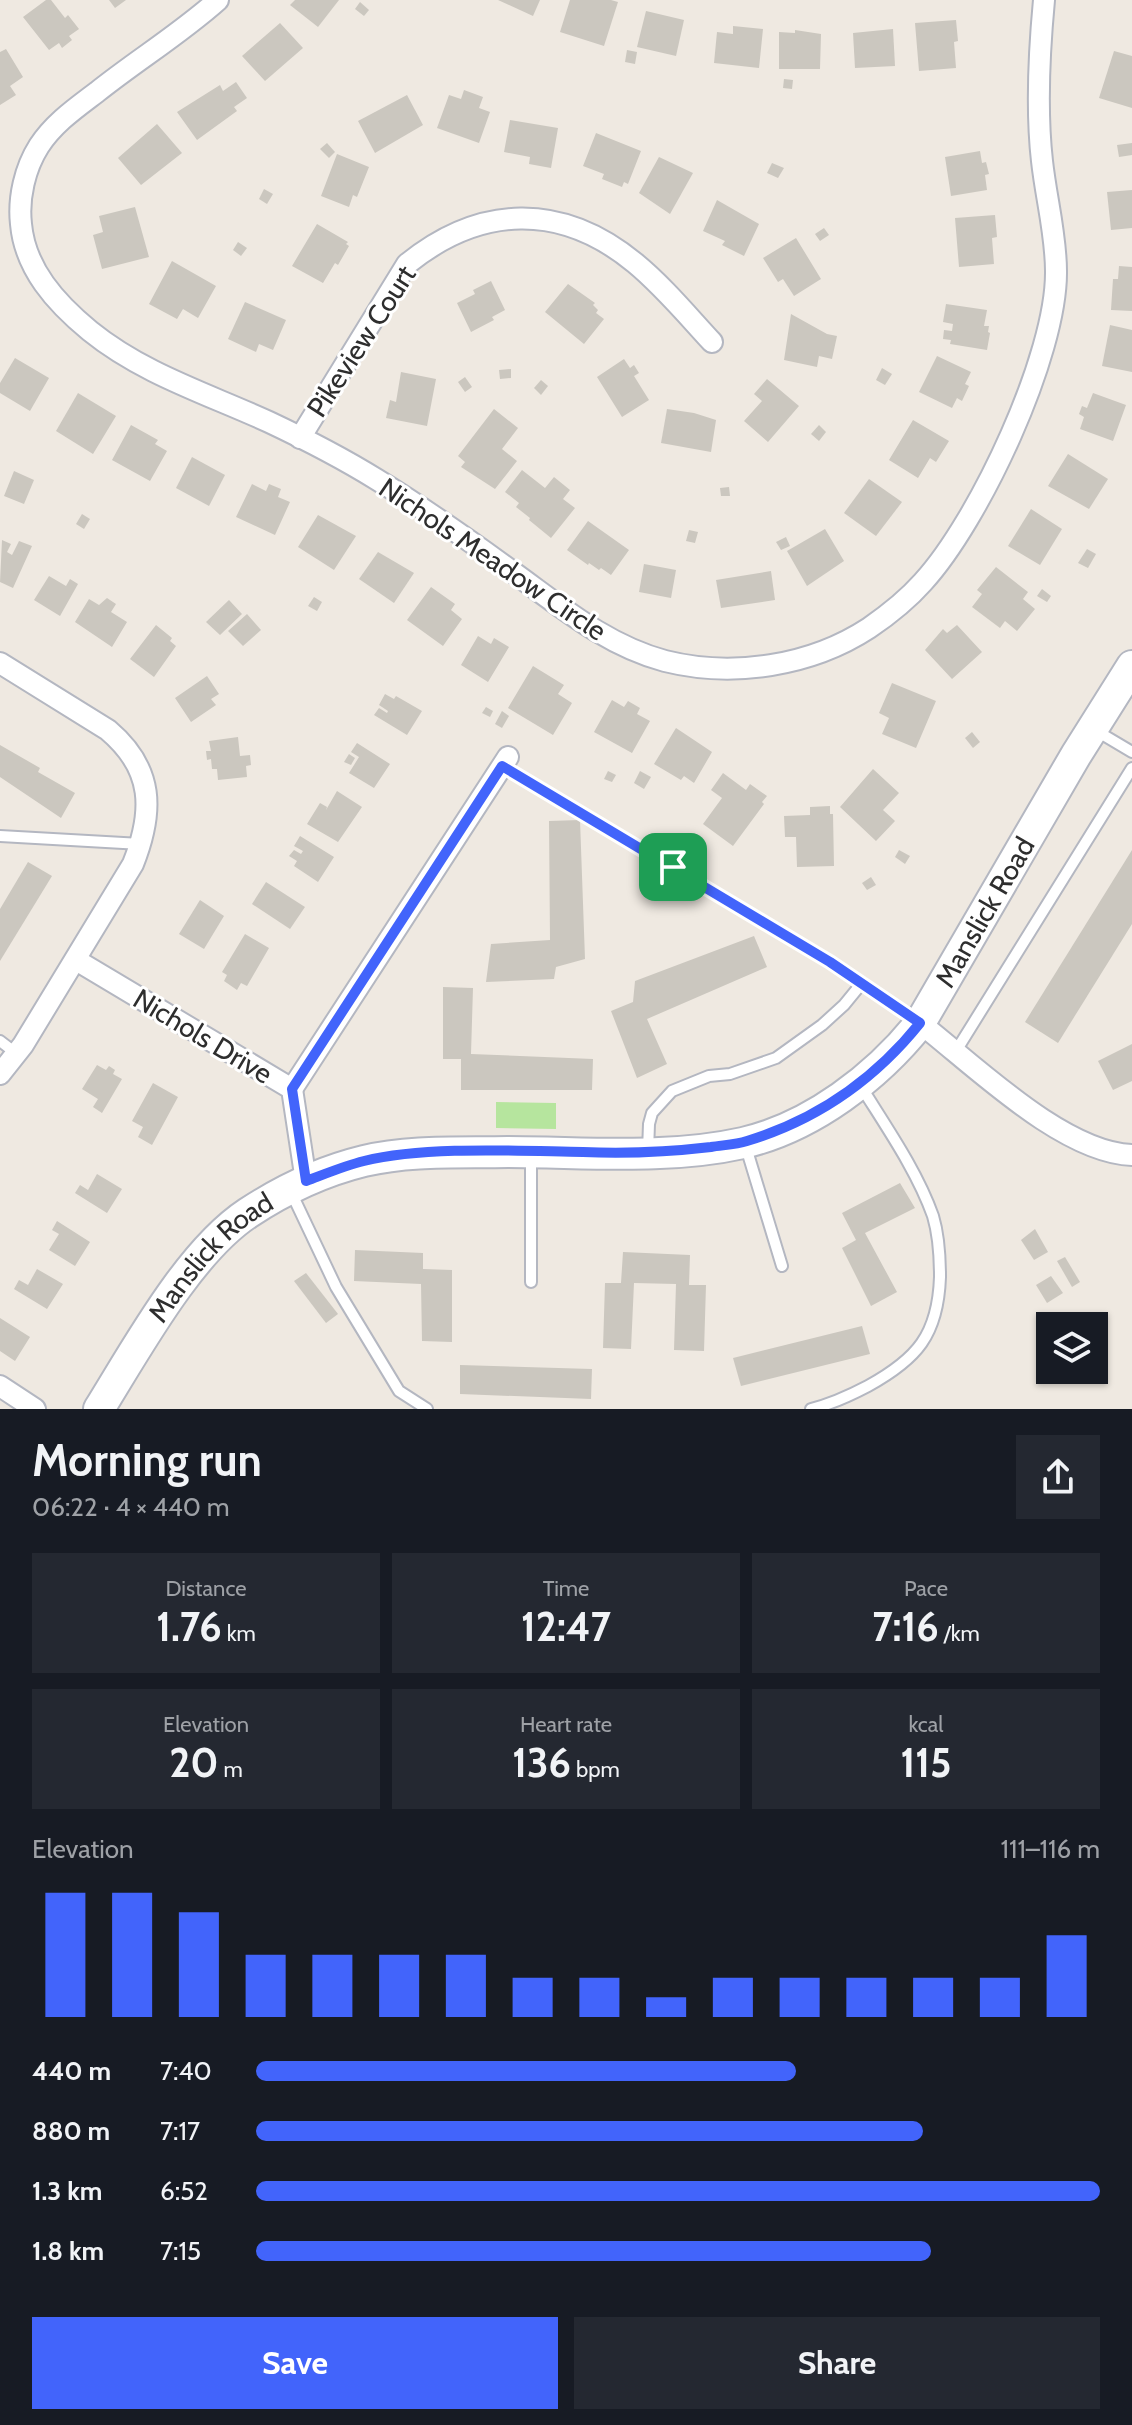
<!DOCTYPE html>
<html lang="en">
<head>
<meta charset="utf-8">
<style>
  :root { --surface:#171b24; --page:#242831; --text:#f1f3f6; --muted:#9ea1a6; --accent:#4264fb }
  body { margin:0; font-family:Cabin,sans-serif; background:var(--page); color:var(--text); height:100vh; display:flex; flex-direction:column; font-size:30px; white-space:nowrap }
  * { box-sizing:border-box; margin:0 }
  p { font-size:26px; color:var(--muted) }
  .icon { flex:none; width:44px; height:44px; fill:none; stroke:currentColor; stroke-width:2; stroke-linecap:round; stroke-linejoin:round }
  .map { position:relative; height:1409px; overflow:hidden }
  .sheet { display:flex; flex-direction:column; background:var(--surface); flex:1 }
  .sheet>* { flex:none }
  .fabs { position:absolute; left:1036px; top:1312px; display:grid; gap:16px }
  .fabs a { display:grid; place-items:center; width:72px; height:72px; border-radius:0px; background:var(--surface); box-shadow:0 2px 6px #0004; font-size:40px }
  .pin { position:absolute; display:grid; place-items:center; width:68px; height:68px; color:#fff; margin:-34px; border-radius:16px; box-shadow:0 4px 12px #0006 }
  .round { display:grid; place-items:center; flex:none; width:84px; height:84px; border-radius:0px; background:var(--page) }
  .summary { display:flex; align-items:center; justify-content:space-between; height:136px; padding:0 32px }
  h1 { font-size:44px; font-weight:800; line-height:60px }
  .metrics { display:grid; grid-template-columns:repeat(3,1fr); gap:12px; height:136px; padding:8px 32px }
  .metrics div { display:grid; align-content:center; border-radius:0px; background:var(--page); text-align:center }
  .metrics b { font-size:40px; font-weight:800 }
  .metrics small { font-size:22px; font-weight:400 }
  .metrics p { font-size:22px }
  .chart { height:224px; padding:16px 32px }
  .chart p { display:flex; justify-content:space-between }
  .chart svg { width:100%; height:144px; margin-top:8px; stroke:var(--accent); stroke-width:6 }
  .cta { display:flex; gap:16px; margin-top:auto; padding:16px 32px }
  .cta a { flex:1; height:92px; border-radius:0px; background:var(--accent); color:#fff; font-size:32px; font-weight:800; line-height:92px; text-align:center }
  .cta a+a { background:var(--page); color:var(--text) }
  ul { padding:0 32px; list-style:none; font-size:26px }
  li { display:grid; grid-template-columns:128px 96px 1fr; align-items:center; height:60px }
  li i { height:20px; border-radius:10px; background:var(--accent) }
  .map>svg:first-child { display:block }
  .green { fill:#b6e59e }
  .building { fill:#cbc7bf }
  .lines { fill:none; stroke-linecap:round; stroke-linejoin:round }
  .service-casing { stroke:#b4b7c1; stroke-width:14 }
  .minor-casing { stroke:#b4b7c1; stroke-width:24 }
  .secondary-casing { stroke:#b4b7c1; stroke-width:34 }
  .service { stroke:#fff; stroke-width:10 }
  .minor { stroke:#fff; stroke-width:20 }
  .secondary { stroke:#fff; stroke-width:30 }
  .route-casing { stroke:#fff; stroke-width:16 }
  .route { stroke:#4264fb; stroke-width:10 }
  .labels { text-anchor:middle; stroke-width:6; stroke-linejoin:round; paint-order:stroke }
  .street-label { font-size:28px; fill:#2e2e2e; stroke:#fff }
</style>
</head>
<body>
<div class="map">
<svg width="1132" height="1409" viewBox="0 0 1132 1409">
  <rect width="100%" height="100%" fill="#efe9e1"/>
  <polygon class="green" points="496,1102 556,1103 556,1129 496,1128"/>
  <g class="building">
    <polygon points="46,0 51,0 65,18 68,15 79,29 69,36 72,40 62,48 59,43 49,50 23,17"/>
    <polygon points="109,0 126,0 115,8"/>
    <polygon points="295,0 339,0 318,27 290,5"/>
    <polygon points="498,0 540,0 533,16"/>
    <polygon points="570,0 611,0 618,2 604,46 560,32"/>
    <polygon points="360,2 369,10 364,16 355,9"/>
    <polygon points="646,11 684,20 676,56 637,47"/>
    <polygon points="956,20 958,41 954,42 956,68 919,71 915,23"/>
    <polygon points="280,23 303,48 265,81 242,56"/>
    <polygon points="733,26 763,29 759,68 714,63 717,32 733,34"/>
    <polygon points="893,29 895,66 855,68 853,33"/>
    <polygon points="795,30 821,34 820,69 779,69 779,32 795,33"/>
    <polygon points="6,49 23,77 10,86 16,95 0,105 0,52"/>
    <polygon points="627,50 637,52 635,64 625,62"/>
    <polygon points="1114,51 1132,56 1132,108 1099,98"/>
    <polygon points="784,79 793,80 792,89 783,88"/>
    <polygon points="236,82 247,98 234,107 237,111 197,140 177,112 220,85 223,91"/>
    <polygon points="464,90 483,97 479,108 490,112 479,143 437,128 449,95 461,99"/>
    <polygon points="407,95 423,125 375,153 358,121"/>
    <polygon points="510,120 558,128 551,168 529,164 530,157 504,152"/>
    <polygon points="157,124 182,153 141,185 118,158"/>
    <polygon points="596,133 641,151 628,184 624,182 622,187 602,179 604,174 583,166"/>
    <polygon points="327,143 335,152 329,158 320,149"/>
    <polygon points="1132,143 1132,155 1119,157 1117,145"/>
    <polygon points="980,151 982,163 986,162 989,174 985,175 987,190 951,196 945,157"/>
    <polygon points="337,154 369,167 357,197 353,195 349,207 321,196"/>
    <polygon points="659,157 693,173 670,214 639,193"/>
    <polygon points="772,163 784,168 778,178 767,173"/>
    <polygon points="264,189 273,194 267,204 259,199"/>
    <polygon points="1132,190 1132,228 1111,230 1107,192"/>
    <polygon points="717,200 759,224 744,256 722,245 725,241 703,231"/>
    <polygon points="135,207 149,257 102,269 93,235 103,232 99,216"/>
    <polygon points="995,215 997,237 992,238 994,264 959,267 955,218"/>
    <polygon points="317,224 348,242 346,244 349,246 338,265 335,263 323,283 292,266"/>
    <polygon points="824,228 829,235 820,241 815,234"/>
    <polygon points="796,238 821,279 794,296 783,279 778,282 763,258"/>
    <polygon points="238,242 247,248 241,256 233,250"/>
    <polygon points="172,261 216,286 198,318 183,309 177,319 149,304"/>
    <polygon points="1119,266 1132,267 1132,311 1111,310 1113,279 1118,279"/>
    <polygon points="491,281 505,310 492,317 494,320 471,332 457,303 475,294 473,290"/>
    <polygon points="568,284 595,303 593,305 598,310 596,313 604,319 584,344 545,312"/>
    <polygon points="245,302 286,320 273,350 259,344 256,352 228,339"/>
    <polygon points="946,304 987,310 984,326 989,326 988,332 990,333 987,350 950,344 951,340 943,339 944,330 952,331 953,324 943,322"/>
    <polygon points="791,314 827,334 837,336 832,359 819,356 817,367 784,360"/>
    <polygon points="1110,325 1132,330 1132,372 1102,366"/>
    <polygon points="937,356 971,372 965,384 969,386 962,401 957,398 952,408 919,392"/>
    <polygon points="15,358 49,378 30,411 0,393 0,383"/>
    <polygon points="624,359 630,368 634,365 639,373 634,376 649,400 622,417 597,377"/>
    <polygon points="882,368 892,374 885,385 876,380"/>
    <polygon points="511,369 511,378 500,379 499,370"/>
    <polygon points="401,372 436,379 427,426 386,418 390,400 396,402"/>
    <polygon points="465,377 472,387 465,392 458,382"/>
    <polygon points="767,379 799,406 768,442 744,421 762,401 754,394"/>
    <polygon points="541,380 548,386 541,395 534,388"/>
    <polygon points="78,393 116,416 93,454 56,431"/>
    <polygon points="1093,393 1126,405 1113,441 1080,429 1084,417 1079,414 1082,406 1087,408"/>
    <polygon points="494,409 518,428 502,449 517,461 495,489 461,467 465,462 458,456"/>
    <polygon points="667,409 694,413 716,420 711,452 661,443"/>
    <polygon points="913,420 949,441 936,462 930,458 918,478 889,460"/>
    <polygon points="131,425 158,440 155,444 167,451 150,481 112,460"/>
    <polygon points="819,425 826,432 819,441 811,434"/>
    <polygon points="1068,454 1108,479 1089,509 1048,486"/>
    <polygon points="192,457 225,475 209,506 176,488"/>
    <polygon points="522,470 545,488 554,477 570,490 563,499 575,508 551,538 529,520 530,518 516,507 519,503 505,492"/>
    <polygon points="14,471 34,480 24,504 4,496"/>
    <polygon points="869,479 902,502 876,536 844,513"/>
    <polygon points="252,484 266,491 269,484 281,489 278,497 290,502 275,535 236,517"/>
    <polygon points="729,487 730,496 721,496 720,488"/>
    <polygon points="1031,509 1062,529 1040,565 1008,546"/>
    <polygon points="82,514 90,519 84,529 76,524"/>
    <polygon points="318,515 356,536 334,570 298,547"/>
    <polygon points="588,521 629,550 611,575 601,568 599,570 589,563 588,565 567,550"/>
    <polygon points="825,529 844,561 807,586 787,551"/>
    <polygon points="689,530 698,532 695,543 686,541"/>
    <polygon points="786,537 790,546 781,550 776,542"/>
    <polygon points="2,540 11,544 7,552 12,555 19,541 32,546 13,588 0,582"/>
    <polygon points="1087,549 1096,554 1088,568 1078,563"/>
    <polygon points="378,552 414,573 394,603 359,579"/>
    <polygon points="644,564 676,570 671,598 639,592"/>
    <polygon points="996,567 1028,592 1023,599 1035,609 1017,631 1005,621 1000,628 972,607 982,594 977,590"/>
    <polygon points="771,571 775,600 721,608 716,580"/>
    <polygon points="49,576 66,586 70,579 78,584 60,616 34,600"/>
    <polygon points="431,587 455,604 451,610 462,619 443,646 407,620"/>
    <polygon points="1042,589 1051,596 1047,602 1037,596"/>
    <polygon points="314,597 322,602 317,611 308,606"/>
    <polygon points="107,598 116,604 111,612 127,622 112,647 75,622 89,599 99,605"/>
    <polygon points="229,600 242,614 220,635 206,622"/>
    <polygon points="247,614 261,630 243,646 228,631"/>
    <polygon points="156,625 172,638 170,641 176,646 154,677 130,659"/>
    <polygon points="957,625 982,652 952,679 925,650 943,629 947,633"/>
    <polygon points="478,636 491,644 494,638 509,647 488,682 461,665"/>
    <polygon points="533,666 564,685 558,694 572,703 553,735 508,708"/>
    <polygon points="207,676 219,694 211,699 216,705 191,722 175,698"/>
    <polygon points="892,683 936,701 916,748 882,734 889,718 879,713"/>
    <polygon points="385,694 394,699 396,696 422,711 407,735 374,715 379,708 387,713 388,711 379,705"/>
    <polygon points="612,700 624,707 628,701 640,708 637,714 650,721 632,753 594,732"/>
    <polygon points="486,707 493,711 490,717 482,713"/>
    <polygon points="502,711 509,716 502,728 495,724"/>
    <polygon points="676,728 712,752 694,783 684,776 681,780 654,764"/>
    <polygon points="972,732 980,742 973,748 965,738"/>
    <polygon points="238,737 240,756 250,755 251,765 246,766 247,777 218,780 217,769 212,769 211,759 207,760 206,751 211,751 209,741"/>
    <polygon points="357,743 390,764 374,788 349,773 359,757 351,752"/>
    <polygon points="0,745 40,768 38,772 75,793 61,818 0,777"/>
    <polygon points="349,754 355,758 351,765 344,762"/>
    <polygon points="873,769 899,793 883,810 895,821 876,841 840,807"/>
    <polygon points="608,771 616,775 612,782 604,779"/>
    <polygon points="640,771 651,777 644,789 634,783"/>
    <polygon points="723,773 746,790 750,784 767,796 762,802 764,804 733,846 703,824 722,798 711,790"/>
    <polygon points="337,791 362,807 338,842 307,824 320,803 327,807 326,810"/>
    <polygon points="830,806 830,814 833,814 834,866 797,867 796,837 785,837 784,816 810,815 810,807"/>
    <polygon points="580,820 585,959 556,967 554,979 486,982 491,944 550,940 549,821"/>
    <polygon points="300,836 334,857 318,882 294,866 297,861 289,856 294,850 301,854 303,851 294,846"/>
    <polygon points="899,850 910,856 905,864 895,857"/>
    <polygon points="1132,850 1132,924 1058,1043 1025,1022"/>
    <polygon points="28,862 52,876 0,961 0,909"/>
    <polygon points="871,877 876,885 867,890 862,883"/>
    <polygon points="266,882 305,907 290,929 252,904"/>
    <polygon points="200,900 224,916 204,949 179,934"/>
    <polygon points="245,934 269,948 247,986 241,983 237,990 224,981 227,975 222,972"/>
    <polygon points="754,936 767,967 647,1019 667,1064 637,1078 611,1011 633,1002 635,981"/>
    <polygon points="443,987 473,988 471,1054 593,1059 592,1090 461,1090 461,1059 443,1059"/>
    <polygon points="1132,1044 1132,1081 1113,1090 1098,1061"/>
    <polygon points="97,1065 106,1070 109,1066 115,1070 113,1074 122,1079 102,1113 93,1107 98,1099 82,1089"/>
    <polygon points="153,1083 178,1097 152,1145 138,1137 143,1127 132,1121"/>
    <polygon points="97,1174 122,1189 107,1213 75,1193 80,1185 88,1190"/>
    <polygon points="900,1183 915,1208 865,1233 897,1292 871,1306 842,1248 856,1240 842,1213"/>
    <polygon points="57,1221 90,1242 75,1266 49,1250 59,1234 52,1230"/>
    <polygon points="1035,1229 1048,1252 1034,1260 1021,1240"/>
    <polygon points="355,1250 423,1253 423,1269 452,1270 452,1342 422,1341 421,1284 354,1281"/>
    <polygon points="623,1252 690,1255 689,1285 706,1285 704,1351 674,1350 676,1284 634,1283 631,1349 603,1348 605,1283 621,1283"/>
    <polygon points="1065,1257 1080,1282 1072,1287 1057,1261"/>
    <polygon points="37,1269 63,1284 47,1309 14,1289 19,1280 28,1285"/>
    <polygon points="306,1273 338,1314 326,1323 294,1281"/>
    <polygon points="1051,1276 1063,1293 1047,1303 1036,1285"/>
    <polygon points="0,1318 30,1337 15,1361 0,1351"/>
    <polygon points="862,1326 870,1354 741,1386 733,1358"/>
    <polygon points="460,1365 592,1369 591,1399 460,1394"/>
  </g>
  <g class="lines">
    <defs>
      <g id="service">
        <polyline points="1095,730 1132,752"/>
        <polyline points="502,766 830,962 918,1022"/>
        <polyline points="0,836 141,844"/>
        <polyline points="0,1041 17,1054"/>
        <polyline points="956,1051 1132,768"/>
        <polyline points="745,1144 782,1266"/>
        <polyline points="648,1151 649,1124 652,1113 672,1091 709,1076 730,1074 776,1058 822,1025 844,1005 862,983"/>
        <polyline points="531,1157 531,1282"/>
        <polyline points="291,1192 336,1287 399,1391 427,1409"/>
        <path d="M811,1409C832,1404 849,1396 868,1386C917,1359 938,1335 940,1277C940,1256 939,1236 933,1216C917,1171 887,1128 862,1088"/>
      </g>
      <g id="minor">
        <path d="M218,0C180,34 137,60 97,92C76,108 54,123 39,146C25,168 18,198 21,224C25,269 56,303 90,331C143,374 208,394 269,422C305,439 342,458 376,479C422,507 466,538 510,570C559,605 605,645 665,661C733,678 811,666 869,628C888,615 907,600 923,582C979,521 1057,355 1056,271C1056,234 1046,198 1042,161C1036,108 1039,53 1044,0"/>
        <path d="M300,438L407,264C480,205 561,202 635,263C663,286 687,315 712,342"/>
        <path d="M0,663L108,730C154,769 154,811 133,864L23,1045L0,1074"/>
        <polyline points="76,960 292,1089 306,1181"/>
        <path d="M920,1023C974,1065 1063,1153 1132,1155"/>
        <polyline points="292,1089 508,757"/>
        <polyline points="0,1386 35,1409"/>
      </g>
      <g id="secondary">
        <path id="s1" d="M99,1409C137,1348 189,1252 248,1213C283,1190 323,1171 364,1161C410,1150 460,1153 508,1152C585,1152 667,1160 743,1143C812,1127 877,1077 920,1023L1076,755L1132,666"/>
      </g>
    </defs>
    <use href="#service" class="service-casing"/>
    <use href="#minor" class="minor-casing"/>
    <use href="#secondary" class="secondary-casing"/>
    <use href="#service" class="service"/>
    <use href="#minor" class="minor"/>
    <use href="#secondary" class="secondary"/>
  </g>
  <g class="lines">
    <defs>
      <path id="route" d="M502,766L830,962L920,1023C875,1079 816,1120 747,1141C735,1145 722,1145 711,1147C668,1152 626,1154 583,1152C517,1151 426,1146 364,1161C344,1166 325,1174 306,1181L292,1089Z"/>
    </defs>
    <use href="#route" class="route-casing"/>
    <use href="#route" class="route"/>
  </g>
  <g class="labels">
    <g class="street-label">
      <text transform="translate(361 341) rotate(-57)" y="10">Pikeview Court</text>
      <text transform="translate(493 559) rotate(34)" y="10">Nichols Meadow Circle</text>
      <text dy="10" stroke="none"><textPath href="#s1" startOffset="1102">Manslick Road</textPath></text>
      <text transform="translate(203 1036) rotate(31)" y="10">Nichols Drive</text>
      <text dy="10" stroke="none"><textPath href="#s1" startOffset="190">Manslick Road</textPath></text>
    </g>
  </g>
</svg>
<div class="fabs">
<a><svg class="icon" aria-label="layers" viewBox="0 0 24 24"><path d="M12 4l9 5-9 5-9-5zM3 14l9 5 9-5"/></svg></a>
</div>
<div class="pin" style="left:673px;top:867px;background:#1e9e55"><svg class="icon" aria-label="arrive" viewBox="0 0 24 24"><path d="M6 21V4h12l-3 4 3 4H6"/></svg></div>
</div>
<section class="sheet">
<div class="summary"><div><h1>Morning run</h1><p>06:22 · 4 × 440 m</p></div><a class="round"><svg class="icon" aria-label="share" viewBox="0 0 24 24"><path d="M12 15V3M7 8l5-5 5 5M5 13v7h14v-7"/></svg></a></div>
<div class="metrics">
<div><p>Distance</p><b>1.76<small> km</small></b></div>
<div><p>Time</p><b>12:47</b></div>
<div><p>Pace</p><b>7:16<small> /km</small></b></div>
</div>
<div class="metrics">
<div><p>Elevation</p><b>20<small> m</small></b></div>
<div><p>Heart rate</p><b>136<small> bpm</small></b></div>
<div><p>kcal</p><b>115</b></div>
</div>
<div class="chart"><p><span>Elevation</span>111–116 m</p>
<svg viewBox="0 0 160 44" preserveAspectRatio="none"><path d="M5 44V6M15 44V6M25 44V12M35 44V25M45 44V25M55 44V25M65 44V25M75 44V32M85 44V32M95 44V38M105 44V32M115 44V32M125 44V32M135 44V32M145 44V32M155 44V19"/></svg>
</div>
<ul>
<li><b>440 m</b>7:40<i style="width:64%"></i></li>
<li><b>880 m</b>7:17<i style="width:79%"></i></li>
<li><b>1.3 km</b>6:52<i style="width:100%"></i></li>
<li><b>1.8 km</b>7:15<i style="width:80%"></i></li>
</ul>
<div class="cta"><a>Save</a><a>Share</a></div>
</section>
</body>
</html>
